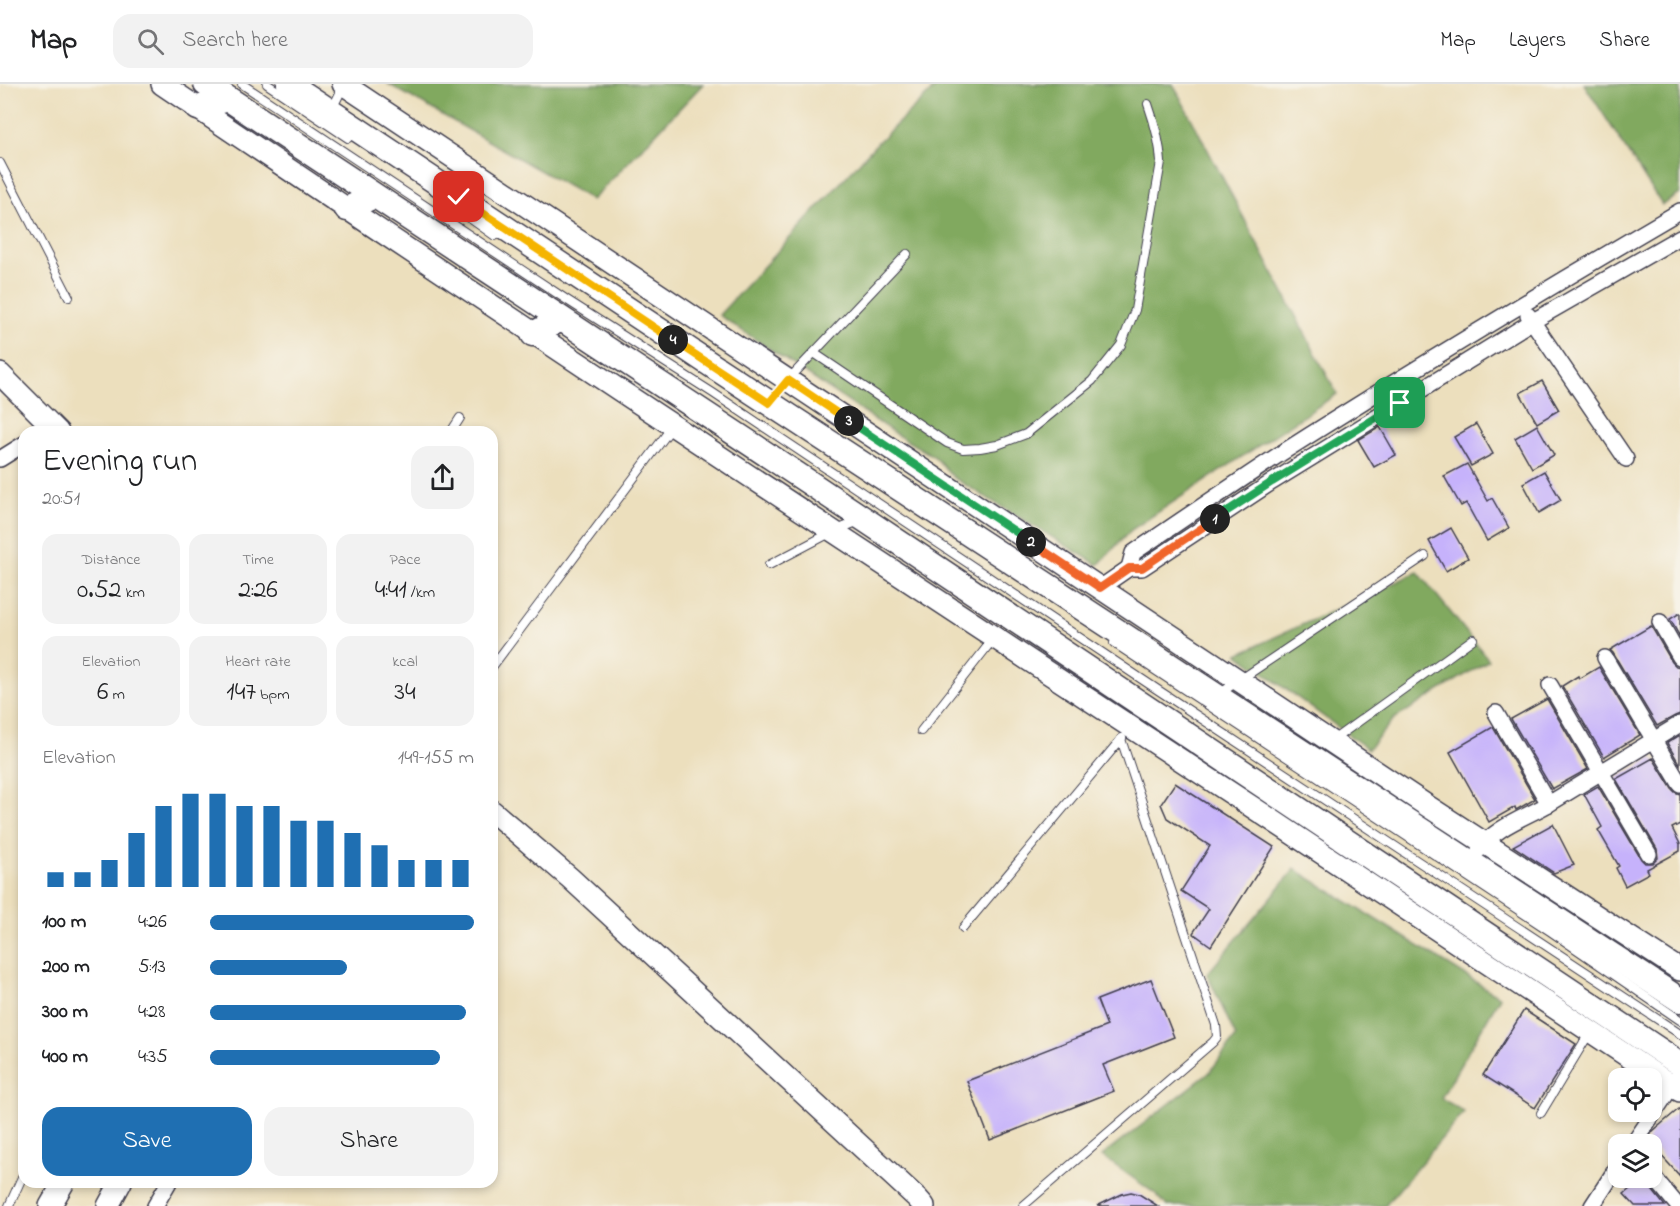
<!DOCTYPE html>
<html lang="en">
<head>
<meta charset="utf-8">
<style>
  :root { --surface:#fff; --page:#f2f2f2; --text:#202124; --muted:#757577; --line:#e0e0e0; --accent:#1f6fb2 }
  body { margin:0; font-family:"Indie Flower",sans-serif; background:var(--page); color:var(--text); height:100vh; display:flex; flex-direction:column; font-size:22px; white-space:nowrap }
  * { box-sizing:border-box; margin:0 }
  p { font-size:20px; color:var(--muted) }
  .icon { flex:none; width:33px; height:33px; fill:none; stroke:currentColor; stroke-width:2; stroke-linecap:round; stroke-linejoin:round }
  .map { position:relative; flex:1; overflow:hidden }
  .sheet { position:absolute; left:18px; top:342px; width:480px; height:762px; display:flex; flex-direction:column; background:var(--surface); border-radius:18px; box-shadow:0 3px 9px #0003 }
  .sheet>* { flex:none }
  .fabs { position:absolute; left:1608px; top:984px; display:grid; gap:12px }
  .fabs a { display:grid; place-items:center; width:54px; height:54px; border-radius:12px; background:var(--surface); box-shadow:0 3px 9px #0003; font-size:30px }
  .pin { position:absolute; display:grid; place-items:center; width:51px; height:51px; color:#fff; margin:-26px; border-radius:12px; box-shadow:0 3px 9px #0006 }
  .km { position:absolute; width:30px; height:30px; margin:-15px; border-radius:50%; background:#222; color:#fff; font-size:16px; line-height:30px; text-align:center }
  .round { display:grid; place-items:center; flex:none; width:63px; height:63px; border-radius:18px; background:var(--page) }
  .headline { display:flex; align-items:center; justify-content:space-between; height:102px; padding:0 24px }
  h1 { font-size:33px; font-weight:600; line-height:45px }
  .stats { display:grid; grid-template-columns:repeat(3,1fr); gap:9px; height:102px; padding:6px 24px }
  .stats div { display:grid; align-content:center; border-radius:15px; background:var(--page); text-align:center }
  .stats b { font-size:26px; font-weight:600 }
  .stats small { font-size:16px; font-weight:400 }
  .stats p { font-size:16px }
  .chart { height:168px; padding:12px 24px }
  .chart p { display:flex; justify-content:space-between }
  .chart svg { width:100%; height:108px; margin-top:6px; stroke:var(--accent); stroke-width:6 }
  .button { display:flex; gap:12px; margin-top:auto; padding:12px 24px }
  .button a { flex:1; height:69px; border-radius:18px; background:var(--accent); color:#fff; font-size:24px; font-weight:600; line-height:69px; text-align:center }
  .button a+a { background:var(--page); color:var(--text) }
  ul { padding:0 24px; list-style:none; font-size:20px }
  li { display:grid; grid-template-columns:96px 72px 1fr; align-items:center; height:45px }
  li i { height:15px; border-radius:8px; background:var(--accent) }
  header { display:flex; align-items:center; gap:36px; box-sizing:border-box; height:84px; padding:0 30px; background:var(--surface); border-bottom:2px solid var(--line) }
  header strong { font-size:28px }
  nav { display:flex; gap:33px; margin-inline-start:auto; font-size:21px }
  .search { width:420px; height:54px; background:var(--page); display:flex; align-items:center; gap:15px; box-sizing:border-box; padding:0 21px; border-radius:18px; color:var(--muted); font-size:22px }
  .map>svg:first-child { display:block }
  .forest { fill:#81a95f; stroke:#52664d; stroke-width:1.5 }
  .building { fill:#c6b2fb }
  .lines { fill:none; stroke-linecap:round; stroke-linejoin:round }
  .lane-casing { stroke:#403e4e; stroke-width:10 }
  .street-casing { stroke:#403e4e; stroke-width:18 }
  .secondary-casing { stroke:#403e4e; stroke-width:24 }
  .primary-casing { stroke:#403e4e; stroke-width:27 }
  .lane { stroke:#fff; stroke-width:8 }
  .street { stroke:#fff; stroke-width:15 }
  .secondary { stroke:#fff; stroke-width:21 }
  .primary { stroke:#fff; stroke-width:24 }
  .split-1-casing { stroke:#fff; stroke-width:12 }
  .split-2-casing { stroke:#fff; stroke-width:12 }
  .split-3-casing { stroke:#fff; stroke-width:12 }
  .split-4-casing { stroke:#fff; stroke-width:12 }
  .split-5-casing { stroke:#fff; stroke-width:12 }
  .split-1 { stroke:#22a559; stroke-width:8 }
  .split-2 { stroke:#f0652b; stroke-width:8 }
  .split-3 { stroke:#22a559; stroke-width:8 }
  .split-4 { stroke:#f5b400; stroke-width:8 }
  .split-5 { stroke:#f5b400; stroke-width:8 }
</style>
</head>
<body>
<header>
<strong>Map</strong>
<div class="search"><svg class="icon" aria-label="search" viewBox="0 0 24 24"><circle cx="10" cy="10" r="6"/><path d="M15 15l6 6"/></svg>Search here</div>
<nav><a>Map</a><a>Layers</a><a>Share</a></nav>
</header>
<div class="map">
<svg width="1680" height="1122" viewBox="0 0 1680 1122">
  <rect width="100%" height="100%" fill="#f7f3e8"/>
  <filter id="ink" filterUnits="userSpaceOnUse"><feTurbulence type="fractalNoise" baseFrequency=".0167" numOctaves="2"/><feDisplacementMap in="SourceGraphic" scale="12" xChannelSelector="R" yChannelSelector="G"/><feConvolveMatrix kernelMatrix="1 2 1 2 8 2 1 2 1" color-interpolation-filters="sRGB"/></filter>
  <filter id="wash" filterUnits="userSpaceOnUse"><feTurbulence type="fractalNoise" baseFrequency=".008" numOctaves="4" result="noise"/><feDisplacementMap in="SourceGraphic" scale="24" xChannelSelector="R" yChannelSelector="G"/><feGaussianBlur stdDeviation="1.35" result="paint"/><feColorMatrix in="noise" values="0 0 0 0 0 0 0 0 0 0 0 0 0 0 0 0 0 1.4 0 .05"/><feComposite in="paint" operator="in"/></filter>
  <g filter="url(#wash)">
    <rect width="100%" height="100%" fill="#ecdfbd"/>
    <g class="forest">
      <polygon points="388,0 703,0 592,116"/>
      <polygon points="939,0 1173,0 1337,310 1131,446 1098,481 954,394 935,373 899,352 719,231 878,58"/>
      <polygon points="1584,0 1680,0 1680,110 1662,121"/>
      <polygon points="1418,488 1489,576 1394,635 1368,665 1238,570"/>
      <polygon points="1295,785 1500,913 1441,1014 1464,1028 1385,1122 1167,1122 1157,1111 1102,1072 1209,989 1236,953 1207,890"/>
    </g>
    <g id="blocks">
      <g class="building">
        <polygon points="1542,297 1559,326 1537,339 1520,309"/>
        <polygon points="1476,340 1493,370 1471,382 1454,353"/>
        <polygon points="1537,341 1554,371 1532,384 1515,354"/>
        <polygon points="1380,343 1396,371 1374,383 1358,356"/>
        <polygon points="1467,380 1488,417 1492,414 1509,444 1487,457 1466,419 1461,422 1444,392"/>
        <polygon points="1544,387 1561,416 1539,429 1523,399"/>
        <polygon points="1451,444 1468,474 1446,487 1429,457"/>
        <polygon points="1680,529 1680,553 1670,535"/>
        <polygon points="1651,542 1672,578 1676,582 1680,583 1680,630 1675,632 1657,642 1613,569 1610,566"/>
        <polygon points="1599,583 1640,651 1604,673 1562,602 1578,592 1579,595"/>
        <polygon points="1547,615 1588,685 1552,705 1511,635"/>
        <polygon points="1493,643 1535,715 1516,726 1515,723 1489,738 1450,668"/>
        <polygon points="1680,651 1680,681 1667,659"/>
        <polygon points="1653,674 1672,705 1675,708 1680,710 1680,740 1672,744 1680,760 1680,767 1647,785 1649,789 1625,802 1616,784 1619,782 1598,746 1602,743 1584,710 1598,702 1641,775 1645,779 1653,779 1658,774 1657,765 1616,695"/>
        <polygon points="1175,699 1274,763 1211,862 1193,849 1209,825 1181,807 1210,762 1167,734 1161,720"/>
        <polygon points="1553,740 1574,781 1554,789 1513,762"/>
        <polygon points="1151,895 1174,953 1103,981 1114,1007 990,1056 967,997 1107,942 1097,916"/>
        <polygon points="1524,926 1576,960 1535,1024 1483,991"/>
        <polygon points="1680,1024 1680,1092 1647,1056 1653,1047"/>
        <polygon points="1643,1094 1645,1097 1665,1122 1635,1122 1624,1110"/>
        <polygon points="1131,1108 1139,1110 1158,1122 1097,1122 1122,1110"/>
      </g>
    </g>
  </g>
  <g filter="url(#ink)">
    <use href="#blocks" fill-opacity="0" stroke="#403e4e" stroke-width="1.5"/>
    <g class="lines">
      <defs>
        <g id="lane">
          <polyline points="242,0 567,216 713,309 1155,604 1680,950"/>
          <polyline points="267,0 348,54"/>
          <polyline points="332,25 344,1"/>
          <polyline points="0,79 69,213"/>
          <polyline points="461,128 495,152"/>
          <path d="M814,269L947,359L963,365L980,364L997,361L1026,350L1092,297L1121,261L1135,226L1161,78C1160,57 1155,40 1148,20"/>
          <polyline points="771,316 788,296 907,170"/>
          <polyline points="451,348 460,334"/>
          <polyline points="769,481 832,448 859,437"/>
          <polyline points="1114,559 1550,847 1680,936"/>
          <polyline points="492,583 672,343"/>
          <polyline points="1219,610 1425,472"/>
          <polyline points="921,647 994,554"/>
          <polyline points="1333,656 1473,555"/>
          <polyline points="963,844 1122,654"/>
          <polyline points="1541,1029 1590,948"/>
          <polyline points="9,1122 24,1089"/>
          <polyline points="1023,1122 1213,958 1217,953 1216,941 1121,655"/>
        </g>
        <g id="street">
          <polyline points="1528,231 1626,375"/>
          <polyline points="0,375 24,360"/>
          <path d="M1129,484L1133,469C1182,436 1231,402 1280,370C1412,286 1545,206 1680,127"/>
          <polyline points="1100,504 1129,484 1142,484 1272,398 1528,240 1680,153"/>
          <polyline points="1660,538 1680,573"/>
          <polyline points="1605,574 1680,700"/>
          <polyline points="1550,601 1649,770"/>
          <polyline points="1496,629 1549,720"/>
          <path d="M1479,766C1494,743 1529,732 1552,718C1595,692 1637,666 1680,640"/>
          <polyline points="1633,1060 1678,993"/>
          <polyline points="1652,1091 1678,1122"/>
          <polyline points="155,1122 169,1098"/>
          <polyline points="1592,1122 1618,1082"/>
        </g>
        <g id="secondary">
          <path d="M162,0C534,252 909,497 1284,744C1416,831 1547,920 1680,1007"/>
          <polyline points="343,0 1429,723 1680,886"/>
          <polyline points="0,290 58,348"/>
          <polyline points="492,727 570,794 917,1114 924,1122"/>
          <polyline points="50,1122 64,1098"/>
          <polyline points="108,1122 121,1098"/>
        </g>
        <g id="primary">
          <polyline points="206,0 810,399 1680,980"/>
          <polyline points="289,0 716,284 1680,916"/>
          <polyline points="198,24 228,15"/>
          <polyline points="347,125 374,112"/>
          <polyline points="533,250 561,235"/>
        </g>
      </defs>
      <use href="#lane" class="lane-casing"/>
      <use href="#street" class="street-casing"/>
      <use href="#secondary" class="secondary-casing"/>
      <use href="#primary" class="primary-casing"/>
      <use href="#lane" class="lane"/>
      <use href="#street" class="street"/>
      <use href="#secondary" class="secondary"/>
      <use href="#primary" class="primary"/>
    </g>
  </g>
  <g class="lines" filter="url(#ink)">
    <defs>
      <polyline id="split-1" points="1215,435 1272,398 1400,319"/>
      <polyline id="split-2" points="1031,458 1100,504 1129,484 1142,484 1215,435"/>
      <polyline id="split-3" points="849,337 1031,458"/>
      <polyline id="split-4" points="673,256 769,319 788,296 849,337"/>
      <polyline id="split-5" points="459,113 673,256"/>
    </defs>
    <use href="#split-1" class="split-1-casing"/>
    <use href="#split-2" class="split-2-casing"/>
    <use href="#split-3" class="split-3-casing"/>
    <use href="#split-4" class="split-4-casing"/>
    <use href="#split-5" class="split-5-casing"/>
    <use href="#split-1" class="split-1"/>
    <use href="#split-2" class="split-2"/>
    <use href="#split-3" class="split-3"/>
    <use href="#split-4" class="split-4"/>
    <use href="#split-5" class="split-5"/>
  </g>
</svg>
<div class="fabs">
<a><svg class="icon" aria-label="locate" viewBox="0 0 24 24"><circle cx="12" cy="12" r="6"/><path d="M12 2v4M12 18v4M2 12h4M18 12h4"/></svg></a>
<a><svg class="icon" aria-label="layers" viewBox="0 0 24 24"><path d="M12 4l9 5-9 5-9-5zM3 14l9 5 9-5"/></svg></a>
</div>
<div class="pin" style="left:1400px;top:319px;background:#1e9e55"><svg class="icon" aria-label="arrive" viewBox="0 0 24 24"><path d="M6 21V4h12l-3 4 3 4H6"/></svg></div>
<div class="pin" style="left:459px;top:113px;background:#d93025"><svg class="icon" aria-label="check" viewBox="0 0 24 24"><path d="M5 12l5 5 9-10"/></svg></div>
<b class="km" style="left:1215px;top:435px">1</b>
<b class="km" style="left:1031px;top:458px">2</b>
<b class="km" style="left:849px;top:337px">3</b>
<b class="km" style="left:673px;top:256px">4</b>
<section class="sheet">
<div class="headline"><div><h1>Evening run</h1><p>20:51</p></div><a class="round"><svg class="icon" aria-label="share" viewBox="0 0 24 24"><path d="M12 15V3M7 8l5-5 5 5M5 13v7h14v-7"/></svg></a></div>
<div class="stats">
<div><p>Distance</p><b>0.52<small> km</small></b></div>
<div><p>Time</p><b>2:26</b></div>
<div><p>Pace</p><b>4:41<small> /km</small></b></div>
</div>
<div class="stats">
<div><p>Elevation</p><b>6<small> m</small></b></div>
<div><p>Heart rate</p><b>147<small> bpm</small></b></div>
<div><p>kcal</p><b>34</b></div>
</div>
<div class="chart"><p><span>Elevation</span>149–155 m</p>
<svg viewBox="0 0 160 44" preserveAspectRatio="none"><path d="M5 44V38M15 44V38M25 44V33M35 44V22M45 44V11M55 44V6M65 44V6M75 44V11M85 44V11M95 44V17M105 44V17M115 44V22M125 44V27M135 44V33M145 44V33M155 44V33"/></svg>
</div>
<ul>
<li><b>100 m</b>4:26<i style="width:100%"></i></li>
<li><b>200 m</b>5:13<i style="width:52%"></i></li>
<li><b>300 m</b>4:28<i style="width:97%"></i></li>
<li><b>400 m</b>4:35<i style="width:87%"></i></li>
</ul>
<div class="button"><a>Save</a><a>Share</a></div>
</section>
</div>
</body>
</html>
